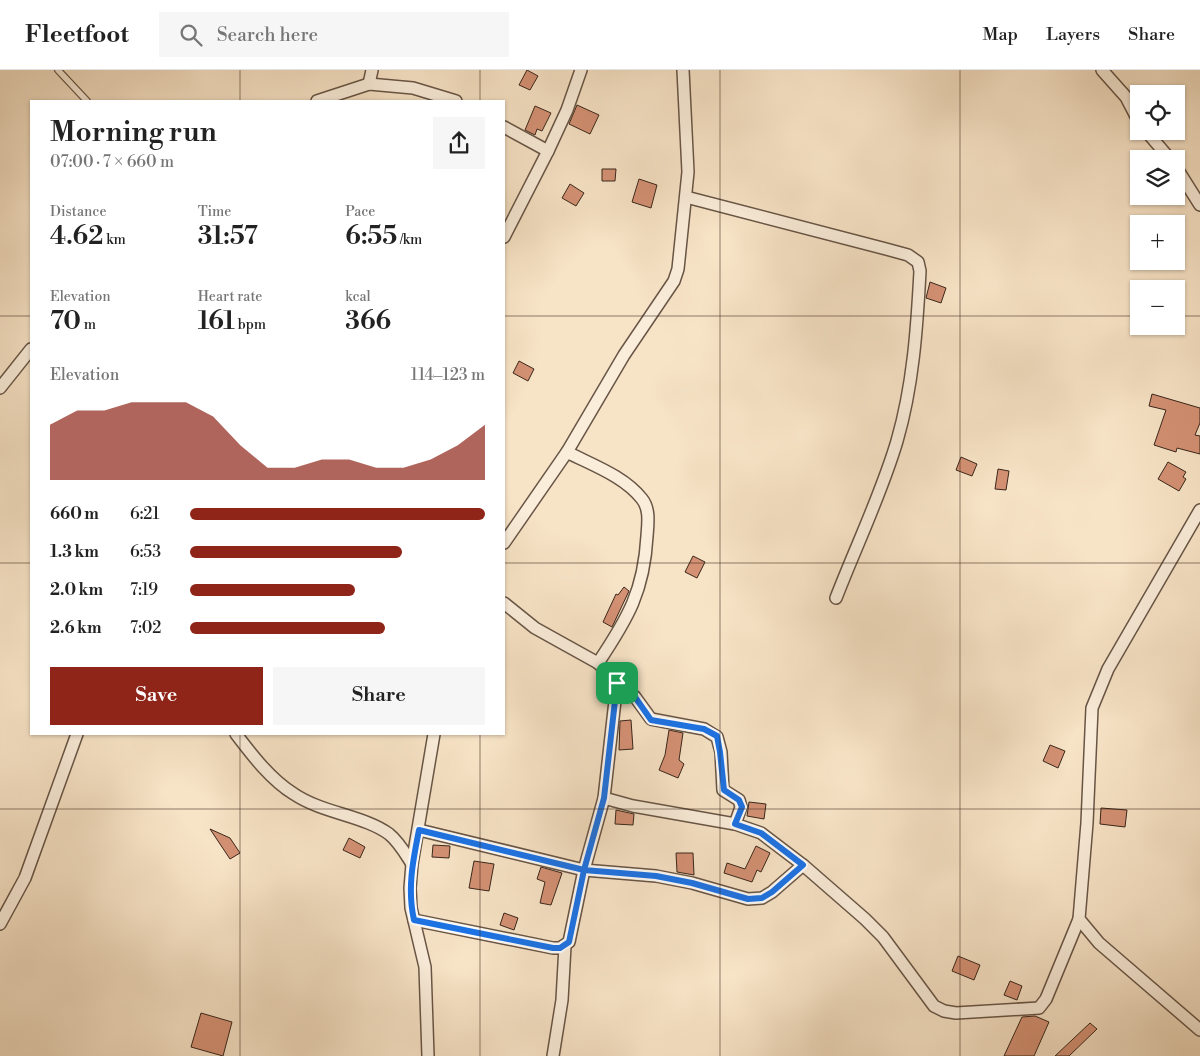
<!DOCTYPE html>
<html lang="en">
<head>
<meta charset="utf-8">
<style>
  :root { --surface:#fff; --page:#f6f6f6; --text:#222; --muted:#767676; --line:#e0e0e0; --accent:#8f2418 }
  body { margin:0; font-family:"Libre Bodoni",serif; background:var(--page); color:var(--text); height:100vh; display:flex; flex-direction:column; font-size:19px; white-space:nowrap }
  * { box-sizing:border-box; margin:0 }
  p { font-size:16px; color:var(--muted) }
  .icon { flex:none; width:28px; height:28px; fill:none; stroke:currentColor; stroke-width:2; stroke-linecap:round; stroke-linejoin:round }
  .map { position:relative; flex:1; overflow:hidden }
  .details { position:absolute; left:30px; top:30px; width:475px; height:635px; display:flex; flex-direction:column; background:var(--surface); border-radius:0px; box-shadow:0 1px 4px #0004 }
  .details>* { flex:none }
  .tools { position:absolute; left:1130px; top:15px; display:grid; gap:10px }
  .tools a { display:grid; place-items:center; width:55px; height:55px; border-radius:0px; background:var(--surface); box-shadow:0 1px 4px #0004; font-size:25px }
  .pin { position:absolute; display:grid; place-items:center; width:42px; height:42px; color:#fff; margin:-21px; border-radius:10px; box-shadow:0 2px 8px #0006 }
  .round { display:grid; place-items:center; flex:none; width:52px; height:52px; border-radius:0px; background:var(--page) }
  .head { display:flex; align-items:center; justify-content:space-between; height:85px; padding:0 20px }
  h1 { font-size:28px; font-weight:600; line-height:38px }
  .figures { display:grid; grid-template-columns:repeat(3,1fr); gap:8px; height:85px; padding:5px 20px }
  .figures div { display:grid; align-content:center }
  .figures b { font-size:25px; font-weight:600 }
  .figures small { font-size:14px; font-weight:400 }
  .figures p { font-size:14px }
  .chart { height:140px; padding:10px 20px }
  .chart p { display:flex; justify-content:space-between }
  .chart svg { width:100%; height:90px; margin-top:5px; fill:var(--accent); opacity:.7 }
  .action { display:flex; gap:10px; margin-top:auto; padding:10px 20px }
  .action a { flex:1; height:58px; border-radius:0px; background:var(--accent); color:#fff; font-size:20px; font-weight:600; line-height:58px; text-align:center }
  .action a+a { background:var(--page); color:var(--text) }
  ul { padding:0 20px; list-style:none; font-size:16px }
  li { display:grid; grid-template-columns:80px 60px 1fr; align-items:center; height:38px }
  li i { height:12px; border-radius:6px; background:var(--accent) }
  header { display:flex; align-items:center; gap:30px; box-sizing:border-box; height:70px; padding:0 25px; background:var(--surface); border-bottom:1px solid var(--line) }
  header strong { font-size:24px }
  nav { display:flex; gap:28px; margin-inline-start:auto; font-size:18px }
  .search { width:350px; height:45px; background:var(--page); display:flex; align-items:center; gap:12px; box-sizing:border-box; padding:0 18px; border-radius:0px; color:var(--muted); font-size:19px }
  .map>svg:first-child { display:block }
  .building { fill:#d49174; stroke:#39261b }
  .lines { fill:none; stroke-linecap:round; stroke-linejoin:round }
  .service-casing { stroke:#685546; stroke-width:8 }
  .minor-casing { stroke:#685546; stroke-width:14 }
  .service { stroke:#faedda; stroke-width:5.5 }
  .minor { stroke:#faedda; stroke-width:11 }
  .route-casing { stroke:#fff; stroke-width:10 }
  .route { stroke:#1a73e8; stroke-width:6 }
  .grid { fill:none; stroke:#39261b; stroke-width:1; stroke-opacity:0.55 }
</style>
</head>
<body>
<header>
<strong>Fleetfoot</strong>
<div class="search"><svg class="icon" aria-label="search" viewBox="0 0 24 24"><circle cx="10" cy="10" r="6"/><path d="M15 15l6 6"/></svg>Search here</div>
<nav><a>Map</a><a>Layers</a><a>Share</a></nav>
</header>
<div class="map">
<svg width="1200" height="986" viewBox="0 0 1200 986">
  <rect width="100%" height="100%" fill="#f7e3c6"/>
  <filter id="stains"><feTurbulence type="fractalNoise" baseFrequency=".004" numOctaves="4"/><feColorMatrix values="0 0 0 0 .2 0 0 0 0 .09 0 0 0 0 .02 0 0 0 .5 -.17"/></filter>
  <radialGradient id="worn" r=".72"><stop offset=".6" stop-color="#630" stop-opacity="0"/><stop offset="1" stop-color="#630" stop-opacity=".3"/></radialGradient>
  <g class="building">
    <polygon points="527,0 538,6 530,20 519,15"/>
    <polygon points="577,35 599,45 590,64 569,54"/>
    <polygon points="535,36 551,43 542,61 537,59 535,65 525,60"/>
    <polygon points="602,99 616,99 615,111 602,111"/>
    <polygon points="639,109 657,115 651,138 632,132"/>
    <polygon points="570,114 584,123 576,136 562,128"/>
    <polygon points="930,212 946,218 941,233 926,228"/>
    <polygon points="519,291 534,299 528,311 513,303"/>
    <polygon points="1152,324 1200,338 1200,353 1195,365 1200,366 1200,384 1177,378 1176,382 1154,375 1166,340 1149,336"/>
    <polygon points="961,387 977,394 972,406 956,400"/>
    <polygon points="1168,392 1186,402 1183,407 1186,409 1179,421 1158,409"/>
    <polygon points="998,399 1009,401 1006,420 995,419"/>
    <polygon points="693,486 705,492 697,508 685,502"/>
    <polygon points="624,517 629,521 612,557 603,552 616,524 618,525"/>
    <polygon points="631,650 633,679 619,680 620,651"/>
    <polygon points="669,660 683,663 679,690 684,694 678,708 659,700 665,685"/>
    <polygon points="1050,675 1065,681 1058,698 1043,691"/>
    <polygon points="749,732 766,734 764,749 747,746"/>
    <polygon points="1101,738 1127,740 1125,757 1100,754"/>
    <polygon points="616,740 634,744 633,755 615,754"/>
    <polygon points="210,759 230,768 240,783 230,789"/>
    <polygon points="349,768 365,777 360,788 343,780"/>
    <polygon points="433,775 450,776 449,788 432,787"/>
    <polygon points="756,776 770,783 761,802 757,800 752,812 724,803 727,793 745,799"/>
    <polygon points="676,783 693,783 694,805 677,802"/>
    <polygon points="474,791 494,794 489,821 469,818"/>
    <polygon points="541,797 562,803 551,835 540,833 545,812 537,809"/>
    <polygon points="504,843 518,848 514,860 500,855"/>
    <polygon points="958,886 980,895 974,910 952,901"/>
    <polygon points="1010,911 1022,916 1017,930 1004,925"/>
    <polygon points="201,943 232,952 223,986 191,977"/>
    <polygon points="1035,946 1049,952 1034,986 1004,986 1022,947"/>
    <polygon points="1090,953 1097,959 1069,986 1055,986"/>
  </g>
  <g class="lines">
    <defs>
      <polyline id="service" points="58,0 87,31"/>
      <g id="minor">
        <polyline points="1102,0 1126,27 1139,52"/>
        <polyline points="369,14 372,0"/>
        <polyline points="317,31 369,14 413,18 456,31"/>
        <polyline points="504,57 548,81"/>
        <polyline points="1146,61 1170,89"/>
        <polyline points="1176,97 1200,135"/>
        <path d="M686,127L886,179L908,185L918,192L920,201C917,258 913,316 897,371C881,425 856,476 836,528"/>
        <polyline points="504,167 548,81 567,40 581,0"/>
        <polyline points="0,318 31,279"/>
        <path d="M567,382C592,395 624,406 642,429C650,439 648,453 647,466C644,521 628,548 598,593"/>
        <polyline points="1200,440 1108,599 1092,638 1087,753 1079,849 1099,873 1200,960"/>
        <polyline points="504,473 567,382 624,285 674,211 678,199 688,102 683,0"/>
        <polyline points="504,533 535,558 598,593 635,627 651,649 704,659 717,667 721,682 723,720 739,730 741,737 735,754"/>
        <path d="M236,664C252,685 271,710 294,724C322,743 365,746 389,764C399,772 405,783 412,794"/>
        <polyline points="604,728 633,736 735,754 761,763 803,795 865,849 883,867 934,936 944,941 956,943 1039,938 1046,929 1079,849"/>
        <polyline points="419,760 584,800 656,806 692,813 748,829 762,828 772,822 803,795"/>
        <polyline points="414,850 553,878 560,878 569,872 584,800 604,728 617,613"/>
        <polyline points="0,854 25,808 77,664"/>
        <polyline points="428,986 425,897 411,838 410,818 412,794 434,664"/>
        <polyline points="553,986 562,930 565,876"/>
      </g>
    </defs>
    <use href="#service" class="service-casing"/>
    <use href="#minor" class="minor-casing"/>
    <use href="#service" class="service"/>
    <use href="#minor" class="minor"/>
  </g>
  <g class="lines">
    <defs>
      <path id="route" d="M617,613L604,728L584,800L569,872L560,878H553L414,850C407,819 413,790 419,760L584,800L656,806L692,813L748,829L762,828L772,822L803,795L761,763L735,754L742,737L739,730L724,720L720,682L717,666L704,659L651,650L635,627L617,613"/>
    </defs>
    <use href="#route" class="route-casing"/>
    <use href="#route" class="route"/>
  </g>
  <path class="grid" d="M240,0V31M480,0V31M720,0V986M960,0V986M0,246H31M504,246H1139M1176,246H1200M0,493H31M504,493H1200M240,664V986M480,664V986M0,739H1200"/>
  <rect width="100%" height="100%" filter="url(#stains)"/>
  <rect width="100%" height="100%" fill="url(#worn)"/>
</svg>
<div class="tools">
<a><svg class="icon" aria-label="locate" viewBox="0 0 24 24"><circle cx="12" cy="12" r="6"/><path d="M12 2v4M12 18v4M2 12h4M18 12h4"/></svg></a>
<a><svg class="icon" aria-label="layers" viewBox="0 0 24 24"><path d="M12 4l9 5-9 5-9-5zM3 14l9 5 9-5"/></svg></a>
<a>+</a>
<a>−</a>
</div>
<div class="pin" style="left:617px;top:613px;background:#1e9e55"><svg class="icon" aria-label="arrive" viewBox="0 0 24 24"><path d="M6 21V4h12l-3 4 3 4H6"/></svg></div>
<section class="details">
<div class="head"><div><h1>Morning run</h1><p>07:00 · 7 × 660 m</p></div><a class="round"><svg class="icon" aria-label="share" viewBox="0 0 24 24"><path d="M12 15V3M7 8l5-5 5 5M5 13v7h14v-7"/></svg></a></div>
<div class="figures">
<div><p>Distance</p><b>4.62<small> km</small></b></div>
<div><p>Time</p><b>31:57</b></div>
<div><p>Pace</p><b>6:55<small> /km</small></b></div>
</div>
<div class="figures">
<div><p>Elevation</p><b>70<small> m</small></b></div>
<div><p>Heart rate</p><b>161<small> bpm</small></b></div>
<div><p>kcal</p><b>366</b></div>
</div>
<div class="chart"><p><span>Elevation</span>114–123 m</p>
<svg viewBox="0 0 160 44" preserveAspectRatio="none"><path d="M0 44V17L10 10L20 10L30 6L40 6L50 6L60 13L70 27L80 38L90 38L100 34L110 34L120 38L130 38L140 34L150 27L160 17V44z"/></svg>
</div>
<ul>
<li><b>660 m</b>6:21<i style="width:100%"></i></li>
<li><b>1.3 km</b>6:53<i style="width:72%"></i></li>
<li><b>2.0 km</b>7:19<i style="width:56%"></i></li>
<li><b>2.6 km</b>7:02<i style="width:66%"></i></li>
</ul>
<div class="action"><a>Save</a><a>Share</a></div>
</section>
</div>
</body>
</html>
